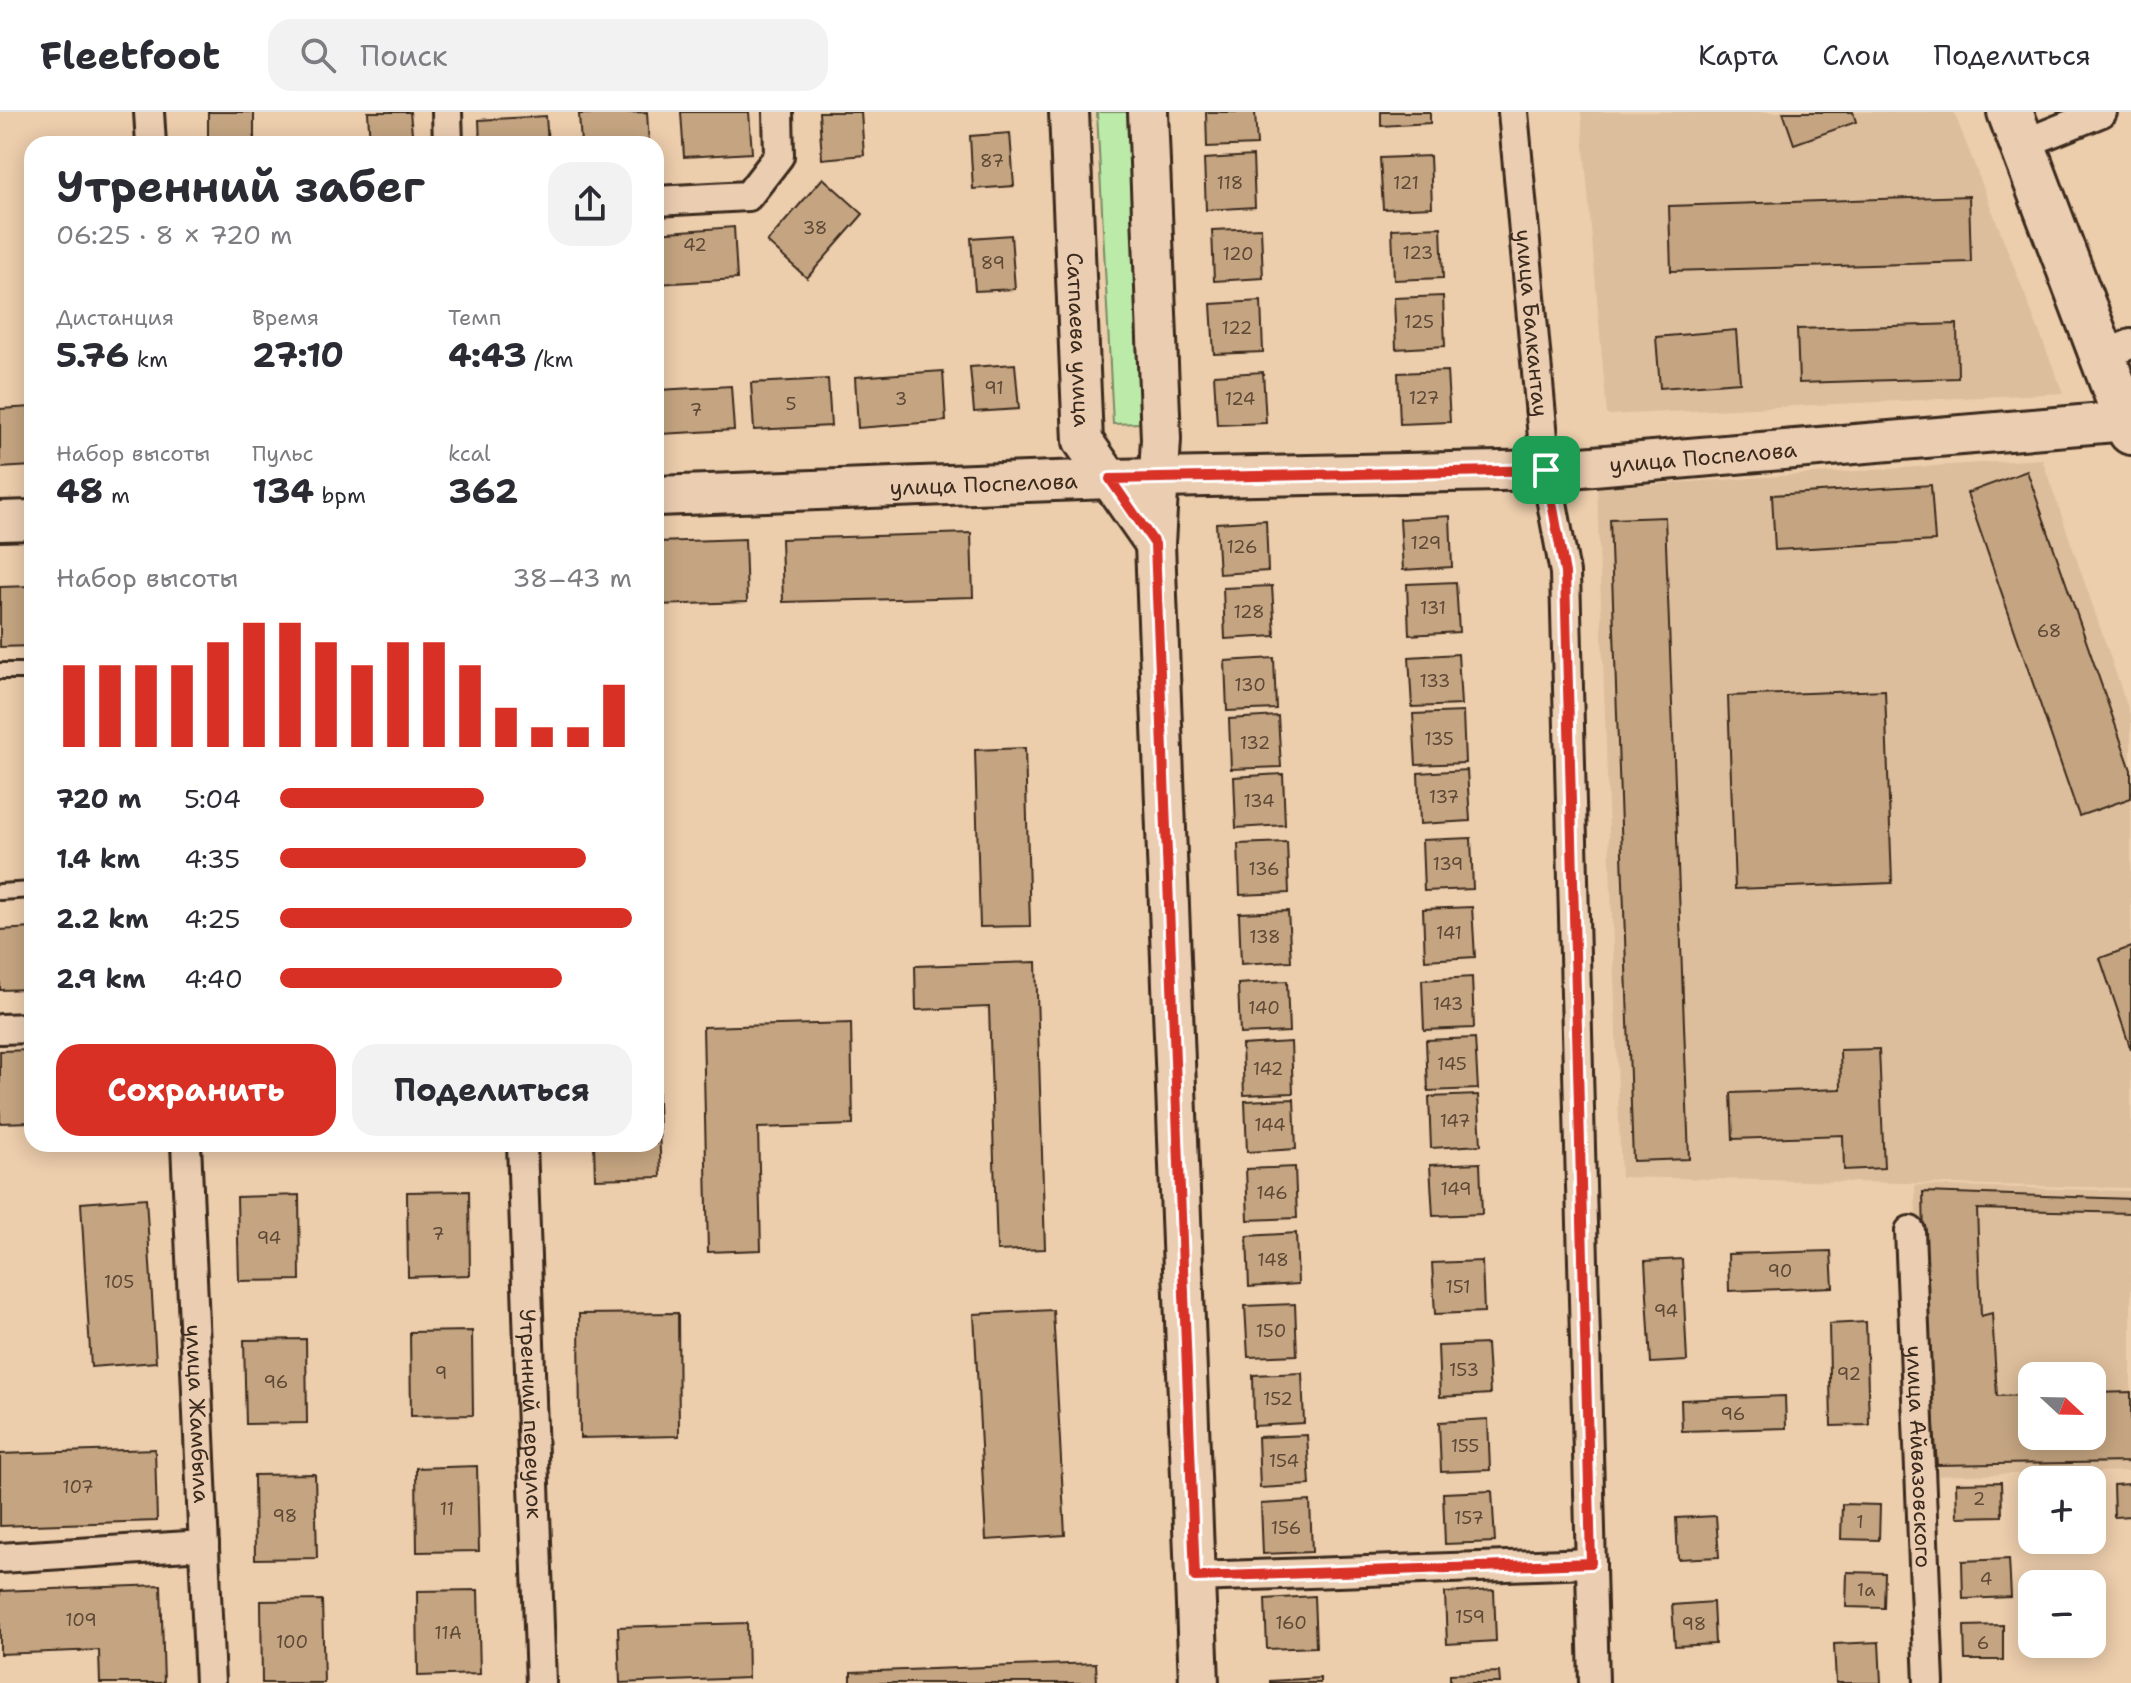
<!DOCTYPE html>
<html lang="ru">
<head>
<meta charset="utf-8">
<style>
  :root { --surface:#fff; --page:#f2f2f3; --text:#2b2b33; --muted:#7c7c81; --line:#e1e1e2; --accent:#d93025 }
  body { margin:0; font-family:"Shantell Sans",sans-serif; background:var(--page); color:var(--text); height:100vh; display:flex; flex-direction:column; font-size:30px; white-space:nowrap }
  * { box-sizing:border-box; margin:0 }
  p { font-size:26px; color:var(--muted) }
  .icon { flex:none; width:44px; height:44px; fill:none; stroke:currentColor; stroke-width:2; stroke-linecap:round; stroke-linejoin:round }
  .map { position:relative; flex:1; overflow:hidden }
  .drawer { position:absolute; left:24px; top:24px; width:640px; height:1016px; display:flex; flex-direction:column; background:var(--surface); border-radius:24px; box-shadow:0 4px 20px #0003 }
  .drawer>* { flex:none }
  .needle { width:52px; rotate:112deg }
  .fabs { position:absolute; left:2018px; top:1250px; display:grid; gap:16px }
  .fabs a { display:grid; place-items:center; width:88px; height:88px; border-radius:16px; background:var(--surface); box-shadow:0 4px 20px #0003; font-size:40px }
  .pin { position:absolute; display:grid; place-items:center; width:68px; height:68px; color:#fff; margin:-34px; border-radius:16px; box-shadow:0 4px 12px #0006 }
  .round { display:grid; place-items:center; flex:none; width:84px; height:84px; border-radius:24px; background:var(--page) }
  .summary { display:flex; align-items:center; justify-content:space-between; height:136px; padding:0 32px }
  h1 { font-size:44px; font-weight:700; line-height:60px }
  .figures { display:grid; grid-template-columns:repeat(3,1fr); gap:12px; height:136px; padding:8px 32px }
  .figures div { display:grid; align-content:center }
  .figures b { font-size:34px; font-weight:700 }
  .figures small { font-size:22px; font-weight:400 }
  .figures p { font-size:22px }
  .chart { height:224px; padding:16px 32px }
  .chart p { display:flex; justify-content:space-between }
  .chart svg { width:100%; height:144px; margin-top:8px; stroke:var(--accent); stroke-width:6 }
  .cta { display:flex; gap:16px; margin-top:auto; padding:16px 32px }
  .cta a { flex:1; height:92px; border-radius:24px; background:var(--accent); color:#fff; font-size:32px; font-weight:700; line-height:92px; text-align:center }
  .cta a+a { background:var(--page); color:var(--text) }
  ul { padding:0 32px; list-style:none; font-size:26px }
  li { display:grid; grid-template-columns:128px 96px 1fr; align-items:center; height:60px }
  li i { height:20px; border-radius:10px; background:var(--accent) }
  header { display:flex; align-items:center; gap:48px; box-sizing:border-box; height:112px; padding:0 40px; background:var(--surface); border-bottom:2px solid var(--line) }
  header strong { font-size:38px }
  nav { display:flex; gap:44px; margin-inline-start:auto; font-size:28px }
  .search { width:560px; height:72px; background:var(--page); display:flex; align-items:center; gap:20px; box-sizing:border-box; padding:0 28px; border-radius:24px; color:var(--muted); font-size:30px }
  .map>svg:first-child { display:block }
  .built { fill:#ddbe9c; fill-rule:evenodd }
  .green { fill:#bbeaa9; stroke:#7b8a64; stroke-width:2 }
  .building { fill:#c5a581; stroke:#3b2a1e; stroke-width:2 }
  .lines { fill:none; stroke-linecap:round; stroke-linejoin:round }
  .lane-casing { stroke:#3b2a1e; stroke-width:20 }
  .street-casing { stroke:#3b2a1e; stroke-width:34 }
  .secondary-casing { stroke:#3b2a1e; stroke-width:44 }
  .primary-casing { stroke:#3b2a1e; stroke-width:50 }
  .lane { stroke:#ebcdb1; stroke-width:14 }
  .street { stroke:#ebcdb1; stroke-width:28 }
  .secondary { stroke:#ebcdb1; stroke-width:38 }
  .primary { stroke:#ebcdb1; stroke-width:44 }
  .route-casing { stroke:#fff; stroke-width:16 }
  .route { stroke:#d93025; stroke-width:10 }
  .labels { text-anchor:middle; stroke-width:6; stroke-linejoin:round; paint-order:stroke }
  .number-label { font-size:18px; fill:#5e4937 }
  .street-label { font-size:22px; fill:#3b2a1e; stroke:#ebcdb1 }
</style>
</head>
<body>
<header>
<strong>Fleetfoot</strong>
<div class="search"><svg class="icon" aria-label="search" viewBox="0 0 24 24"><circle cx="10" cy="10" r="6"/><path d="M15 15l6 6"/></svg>Поиск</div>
<nav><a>Карта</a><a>Слои</a><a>Поделиться</a></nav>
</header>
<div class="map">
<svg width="2131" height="1571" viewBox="0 0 2131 1571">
  <rect width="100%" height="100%" fill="#eccdac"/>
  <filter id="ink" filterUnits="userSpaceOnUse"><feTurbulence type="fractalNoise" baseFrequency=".0125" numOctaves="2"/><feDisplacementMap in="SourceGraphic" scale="16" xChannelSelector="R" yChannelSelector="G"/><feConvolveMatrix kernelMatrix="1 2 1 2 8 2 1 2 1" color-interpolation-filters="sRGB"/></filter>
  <g filter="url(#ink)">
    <g class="built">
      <polygon points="1581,0 1954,0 2063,281 1607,303"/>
      <polygon points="2042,347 2131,605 2131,1076 1621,1065 1597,376"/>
      <path d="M1915,1073L2131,1079V1359L1924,1364ZM2032,1264H2092V1324H2032Z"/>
    </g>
    <polygon class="green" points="1097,0 1152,0 1168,310 1113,312"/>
    <g class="building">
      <rect x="208" y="0" width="46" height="32"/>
      <polygon points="368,0 410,0 413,32 370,32"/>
      <polygon points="647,0 649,32 581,32 579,2"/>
      <polygon points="681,0 749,0 752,41 684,45"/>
      <polygon points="819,0 861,0 864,43 822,47"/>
      <polygon points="1206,0 1255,0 1257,33 1207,35"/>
      <polygon points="1381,0 1430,0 1430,11 1381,14"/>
      <polygon points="1783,0 1853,0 1856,10 1794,32"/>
      <polygon points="546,4 548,32 480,32 479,8"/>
      <polygon points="1010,21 1014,74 973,77 970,24"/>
      <polygon points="1253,44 1255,95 1206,98 1204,47"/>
      <polygon points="1430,44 1432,95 1383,97 1380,46"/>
      <polygon points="823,66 863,102 807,166 767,130"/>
      <polygon points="1969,84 1971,150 1671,159 1669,94"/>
      <polygon points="734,115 737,167 658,172 656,121"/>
      <polygon points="1441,115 1443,166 1394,168 1392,117"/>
      <polygon points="1261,116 1263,166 1214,169 1212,118"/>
      <polygon points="1011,123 1015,177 975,179 971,126"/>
      <polygon points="1443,184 1445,234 1396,237 1394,186"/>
      <polygon points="1261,189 1263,240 1214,242 1211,192"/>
      <polygon points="1957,212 1958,266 1799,271 1797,217"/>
      <polygon points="1736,218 1740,270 1660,276 1656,225"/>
      <polygon points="1015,252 1019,297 974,300 970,255"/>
      <polygon points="943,259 946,309 858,316 855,265"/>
      <polygon points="1447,259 1450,310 1400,312 1398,261"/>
      <polygon points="1263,260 1266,311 1217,313 1214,263"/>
      <polygon points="828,267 831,314 754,318 751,271"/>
      <polygon points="731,274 734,318 660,322 658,278"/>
      <polygon points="32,295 32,354 0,356 0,297"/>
      <polygon points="2027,359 2131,658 2131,686 2079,704 1967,381"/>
      <polygon points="1931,373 1935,429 1775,438 1772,383"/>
      <polygon points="1450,404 1452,455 1403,458 1400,407"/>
      <polygon points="1665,405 1689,1047 1633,1049 1610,407"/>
      <polygon points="1266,408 1268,459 1219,462 1216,411"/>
      <polygon points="971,421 973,485 783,490 781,427"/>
      <polygon points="745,427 747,490 656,493 656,430"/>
      <polygon points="1456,470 1459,520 1409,523 1407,472"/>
      <polygon points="32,474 32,534 0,535 0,475"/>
      <polygon points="1272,474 1275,524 1225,527 1223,476"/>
      <polygon points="1458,542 1461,593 1412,595 1409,545"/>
      <polygon points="1274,546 1276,597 1227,599 1225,549"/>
      <polygon points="1885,578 1892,771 1735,777 1728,584"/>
      <polygon points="1463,600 1465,651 1416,653 1413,602"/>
      <polygon points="1278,604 1281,655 1231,657 1229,607"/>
      <polygon points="1025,636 1030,814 980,815 975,638"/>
      <polygon points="1467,658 1470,709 1420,712 1418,661"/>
      <polygon points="1283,662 1285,713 1236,716 1234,665"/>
      <polygon points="1471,726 1473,777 1424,779 1422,728"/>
      <polygon points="1287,730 1289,781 1240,783 1238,732"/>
      <polygon points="1472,795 1475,845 1425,848 1423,797"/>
      <polygon points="1288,799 1291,849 1241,852 1239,801"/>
      <polygon points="32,816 32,877 0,878 0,818"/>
      <polygon points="2131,835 2131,938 2100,846"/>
      <polygon points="1036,850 1045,1137 997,1139 989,895 916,898 915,854"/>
      <polygon points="1472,865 1474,916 1424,918 1422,868"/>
      <polygon points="1287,869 1289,920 1240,922 1238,872"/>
      <polygon points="851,911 853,1013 758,1016 761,1138 708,1140 703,915"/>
      <polygon points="1475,926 1478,977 1428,979 1426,928"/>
      <polygon points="1291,930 1293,981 1244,983 1242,933"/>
      <polygon points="1879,937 1884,1056 1844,1058 1843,1023 1733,1027 1731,981 1841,977 1840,938"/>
      <polygon points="32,938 32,1010 0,1011 0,939"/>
      <polygon points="656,941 661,1065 595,1067 594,1032 656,1032"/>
      <polygon points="1478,983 1481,1033 1431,1036 1429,985"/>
      <polygon points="1294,987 1296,1037 1247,1040 1245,989"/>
      <polygon points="1480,1051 1482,1102 1433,1104 1430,1053"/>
      <polygon points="1295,1055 1297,1106 1248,1108 1246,1057"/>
      <polygon points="469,1079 470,1163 408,1165 407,1080"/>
      <polygon points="1923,1080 2131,1087 2131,1101 1977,1097 1981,1204 1992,1201 1997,1284 2032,1283 2032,1324 2092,1324 2092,1281 2131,1280 2131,1350 1937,1353 1926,1214"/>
      <polygon points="299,1083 300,1168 239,1169 237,1085"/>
      <polygon points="146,1086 156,1250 91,1255 81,1091"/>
      <polygon points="1296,1121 1298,1172 1249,1175 1247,1124"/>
      <polygon points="1831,1139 1833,1175 1729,1179 1728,1142"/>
      <polygon points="1682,1147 1687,1249 1651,1251 1645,1149"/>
      <polygon points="1482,1149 1484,1200 1435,1202 1432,1151"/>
      <polygon points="1295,1192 1297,1243 1248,1245 1245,1194"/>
      <polygon points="1053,1198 1065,1423 986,1428 974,1202"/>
      <polygon points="678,1201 679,1324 580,1326 579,1202"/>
      <polygon points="1866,1210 1869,1313 1831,1314 1829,1212"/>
      <polygon points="472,1219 473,1303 411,1304 410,1220"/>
      <polygon points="306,1227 307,1311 246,1312 244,1228"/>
      <polygon points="1487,1232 1490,1282 1440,1285 1438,1234"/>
      <polygon points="1302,1261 1304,1311 1254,1314 1253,1263"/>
      <polygon points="1785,1284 1786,1316 1682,1319 1681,1288"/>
      <polygon points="1488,1307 1490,1358 1441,1360 1439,1310"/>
      <polygon points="1307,1323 1310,1373 1260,1376 1258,1325"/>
      <polygon points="155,1337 157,1409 0,1414 0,1342"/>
      <polygon points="477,1354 479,1439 417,1440 416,1356"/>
      <polygon points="315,1362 317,1446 255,1447 254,1363"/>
      <polygon points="2001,1370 2002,1404 1957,1405 1956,1371"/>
      <polygon points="2131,1372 2131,1404 2114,1405 2113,1373"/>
      <polygon points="1492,1379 1495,1430 1445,1432 1443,1381"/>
      <polygon points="1310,1389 1312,1440 1263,1442 1261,1392"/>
      <polygon points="1842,1392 1880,1393 1879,1428 1841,1427"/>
      <polygon points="1716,1404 1719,1445 1678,1447 1676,1406"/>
      <polygon points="2009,1447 2011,1485 1963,1487 1962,1449"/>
      <polygon points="1847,1460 1885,1461 1884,1496 1846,1495"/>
      <polygon points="161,1473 164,1571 100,1571 99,1538 0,1542 0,1479"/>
      <polygon points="478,1478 480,1562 418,1564 417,1479"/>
      <polygon points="1494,1478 1496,1529 1447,1532 1445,1481"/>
      <polygon points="1314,1484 1316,1535 1267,1537 1265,1487"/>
      <polygon points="322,1488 324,1571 262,1571 261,1489"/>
      <polygon points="1713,1490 1715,1532 1675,1534 1672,1493"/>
      <polygon points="747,1511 748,1566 620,1571 618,1515"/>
      <polygon points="2003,1513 2003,1548 1965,1548 1964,1514"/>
      <polygon points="1879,1530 1881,1571 1836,1571 1834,1532"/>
      <polygon points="1096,1551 1097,1571 851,1571 851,1560"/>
      <polygon points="1499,1560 1500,1571 1450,1571 1450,1562"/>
      <polygon points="1320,1566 1320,1571 1270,1571 1270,1569"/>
    </g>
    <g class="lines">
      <defs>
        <g id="lane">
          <polyline points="0,559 32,559"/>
          <polyline points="0,780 32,778"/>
        </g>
        <g id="street">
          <polyline points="149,0 151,32"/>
          <polyline points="447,0 448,32"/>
          <path id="s1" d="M1513,0L1546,358L1565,461L1594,1571"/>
          <polyline points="2023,32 2102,0"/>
          <polyline points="656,89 748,84 779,44 778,0"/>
          <polyline points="2101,244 2131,232"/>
          <polyline points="0,917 32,916"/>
          <path id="s2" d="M186,1032L210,1571"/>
          <path id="s3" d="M522,1032L541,1571"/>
          <path id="s4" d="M1910,1119L1929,1571"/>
          <polyline points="0,1446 204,1433"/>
          <polyline points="1195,1465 1591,1451"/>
        </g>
        <g id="secondary">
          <path id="s5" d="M1069,0L1083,329L1155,432"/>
          <polyline points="1148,0 1161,327 1155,432 1199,1571"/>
          <path id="s6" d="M656,384L1110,367L1546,358L2127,309"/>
          <polyline points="0,409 32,408"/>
        </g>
        <polyline id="primary" points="2010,0 2131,320"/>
      </defs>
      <use href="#lane" class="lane-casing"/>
      <use href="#street" class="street-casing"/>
      <use href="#secondary" class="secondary-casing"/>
      <use href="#primary" class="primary-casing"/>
      <use href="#lane" class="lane"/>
      <use href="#street" class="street"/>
      <use href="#secondary" class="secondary"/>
      <use href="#primary" class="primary"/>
    </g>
  </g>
  <g class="lines" filter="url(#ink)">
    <defs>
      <polygon id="route" points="1546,358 1565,461 1591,1451 1195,1465 1155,432 1110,367"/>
    </defs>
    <use href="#route" class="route-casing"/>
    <use href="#route" class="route"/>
  </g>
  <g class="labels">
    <g class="number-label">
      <text x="992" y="55">87</text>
      <text x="1230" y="77">118</text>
      <text x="1406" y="77">121</text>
      <text x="815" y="122">38</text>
      <text x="695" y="139">42</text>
      <text x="1418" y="147">123</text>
      <text x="1238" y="148">120</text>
      <text x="993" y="157">89</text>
      <text x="1419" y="216">125</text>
      <text x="1237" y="222">122</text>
      <text x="994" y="282">91</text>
      <text x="1424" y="292">127</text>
      <text x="901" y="293">3</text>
      <text x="1240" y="293">124</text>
      <text x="791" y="298">5</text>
      <text x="696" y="304">7</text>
      <text x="1426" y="437">129</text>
      <text x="1242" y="441">126</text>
      <text x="1433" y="502">131</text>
      <text x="1249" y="506">128</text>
      <text x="2049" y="525">68</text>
      <text x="1435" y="575">133</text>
      <text x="1250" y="579">130</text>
      <text x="1439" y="633">135</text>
      <text x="1255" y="637">132</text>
      <text x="1444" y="691">137</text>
      <text x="1259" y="695">134</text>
      <text x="1448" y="758">139</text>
      <text x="1264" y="763">136</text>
      <text x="1449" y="827">141</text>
      <text x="1265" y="831">138</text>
      <text x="1448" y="898">143</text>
      <text x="1264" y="902">140</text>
      <text x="1452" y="958">145</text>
      <text x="1268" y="963">142</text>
      <text x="1455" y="1015">147</text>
      <text x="1270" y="1019">144</text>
      <text x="1456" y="1083">149</text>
      <text x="1272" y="1087">146</text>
      <text x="438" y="1128">7</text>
      <text x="269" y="1132">94</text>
      <text x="1273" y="1154">148</text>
      <text x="1780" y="1165">90</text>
      <text x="119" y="1176">105</text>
      <text x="1458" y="1181">151</text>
      <text x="1666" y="1205">94</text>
      <text x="1271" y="1225">150</text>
      <text x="1464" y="1264">153</text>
      <text x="441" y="1267">9</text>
      <text x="1849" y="1268">92</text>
      <text x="276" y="1276">96</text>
      <text x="1278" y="1293">152</text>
      <text x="1733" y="1308">96</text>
      <text x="1465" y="1340">155</text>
      <text x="1284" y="1355">154</text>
      <text x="78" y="1381">107</text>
      <text x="1979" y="1393">2</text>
      <text x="447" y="1403">11</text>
      <text x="285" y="1410">98</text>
      <text x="1469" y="1412">157</text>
      <text x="1860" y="1416">1</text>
      <text x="1286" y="1422">156</text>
      <text x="1986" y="1473">4</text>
      <text x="1866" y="1484">1а</text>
      <text x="1470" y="1511">159</text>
      <text x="81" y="1514">109</text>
      <text x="1291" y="1517">160</text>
      <text x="1694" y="1518">98</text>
      <text x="448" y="1527">11А</text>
      <text x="292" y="1536">100</text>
      <text x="1983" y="1537">6</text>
    </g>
    <g class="street-label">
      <text dy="8" stroke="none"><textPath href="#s1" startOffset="212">улица Балкантау</textPath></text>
      <text dy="8" stroke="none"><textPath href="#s5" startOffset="228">Сатпаева улица</textPath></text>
      <text dy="8" stroke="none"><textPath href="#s6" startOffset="1048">улица Поспелова</textPath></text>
      <text dy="8" stroke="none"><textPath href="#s6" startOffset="328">улица Поспелова</textPath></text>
      <text dy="8" stroke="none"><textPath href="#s2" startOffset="270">улица Жамбыла</textPath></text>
      <text dy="8" stroke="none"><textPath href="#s3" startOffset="270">Утренний переулок</textPath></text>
      <text dy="8" stroke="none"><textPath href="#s4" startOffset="226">улица Айвазовского</textPath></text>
    </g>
  </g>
</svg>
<div class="fabs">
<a><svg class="needle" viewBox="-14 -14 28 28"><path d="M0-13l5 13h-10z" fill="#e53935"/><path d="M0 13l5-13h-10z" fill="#7c7c81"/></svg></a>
<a>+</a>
<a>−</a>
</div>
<div class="pin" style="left:1546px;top:358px;background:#1e9e55"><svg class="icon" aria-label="arrive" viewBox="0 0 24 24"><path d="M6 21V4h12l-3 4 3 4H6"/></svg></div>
<section class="drawer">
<div class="summary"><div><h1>Утренний забег</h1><p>06:25 · 8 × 720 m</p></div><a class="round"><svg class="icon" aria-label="share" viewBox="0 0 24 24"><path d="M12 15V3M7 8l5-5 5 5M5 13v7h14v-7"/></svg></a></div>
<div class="figures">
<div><p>Дистанция</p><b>5.76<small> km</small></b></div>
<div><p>Время</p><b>27:10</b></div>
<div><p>Темп</p><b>4:43<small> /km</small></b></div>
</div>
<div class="figures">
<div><p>Набор высоты</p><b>48<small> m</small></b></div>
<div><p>Пульс</p><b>134<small> bpm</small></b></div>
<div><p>kcal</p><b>362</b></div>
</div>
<div class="chart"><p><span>Набор высоты</span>38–43 m</p>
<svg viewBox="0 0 160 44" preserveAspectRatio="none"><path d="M5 44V19M15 44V19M25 44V19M35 44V19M45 44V12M55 44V6M65 44V6M75 44V12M85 44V19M95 44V12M105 44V12M115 44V19M125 44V32M135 44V38M145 44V38M155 44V25"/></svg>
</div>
<ul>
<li><b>720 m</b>5:04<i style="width:58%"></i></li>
<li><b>1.4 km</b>4:35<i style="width:87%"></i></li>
<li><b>2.2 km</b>4:25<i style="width:100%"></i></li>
<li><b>2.9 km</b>4:40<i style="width:80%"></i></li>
</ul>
<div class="cta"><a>Сохранить</a><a>Поделиться</a></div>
</section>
</div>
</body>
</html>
